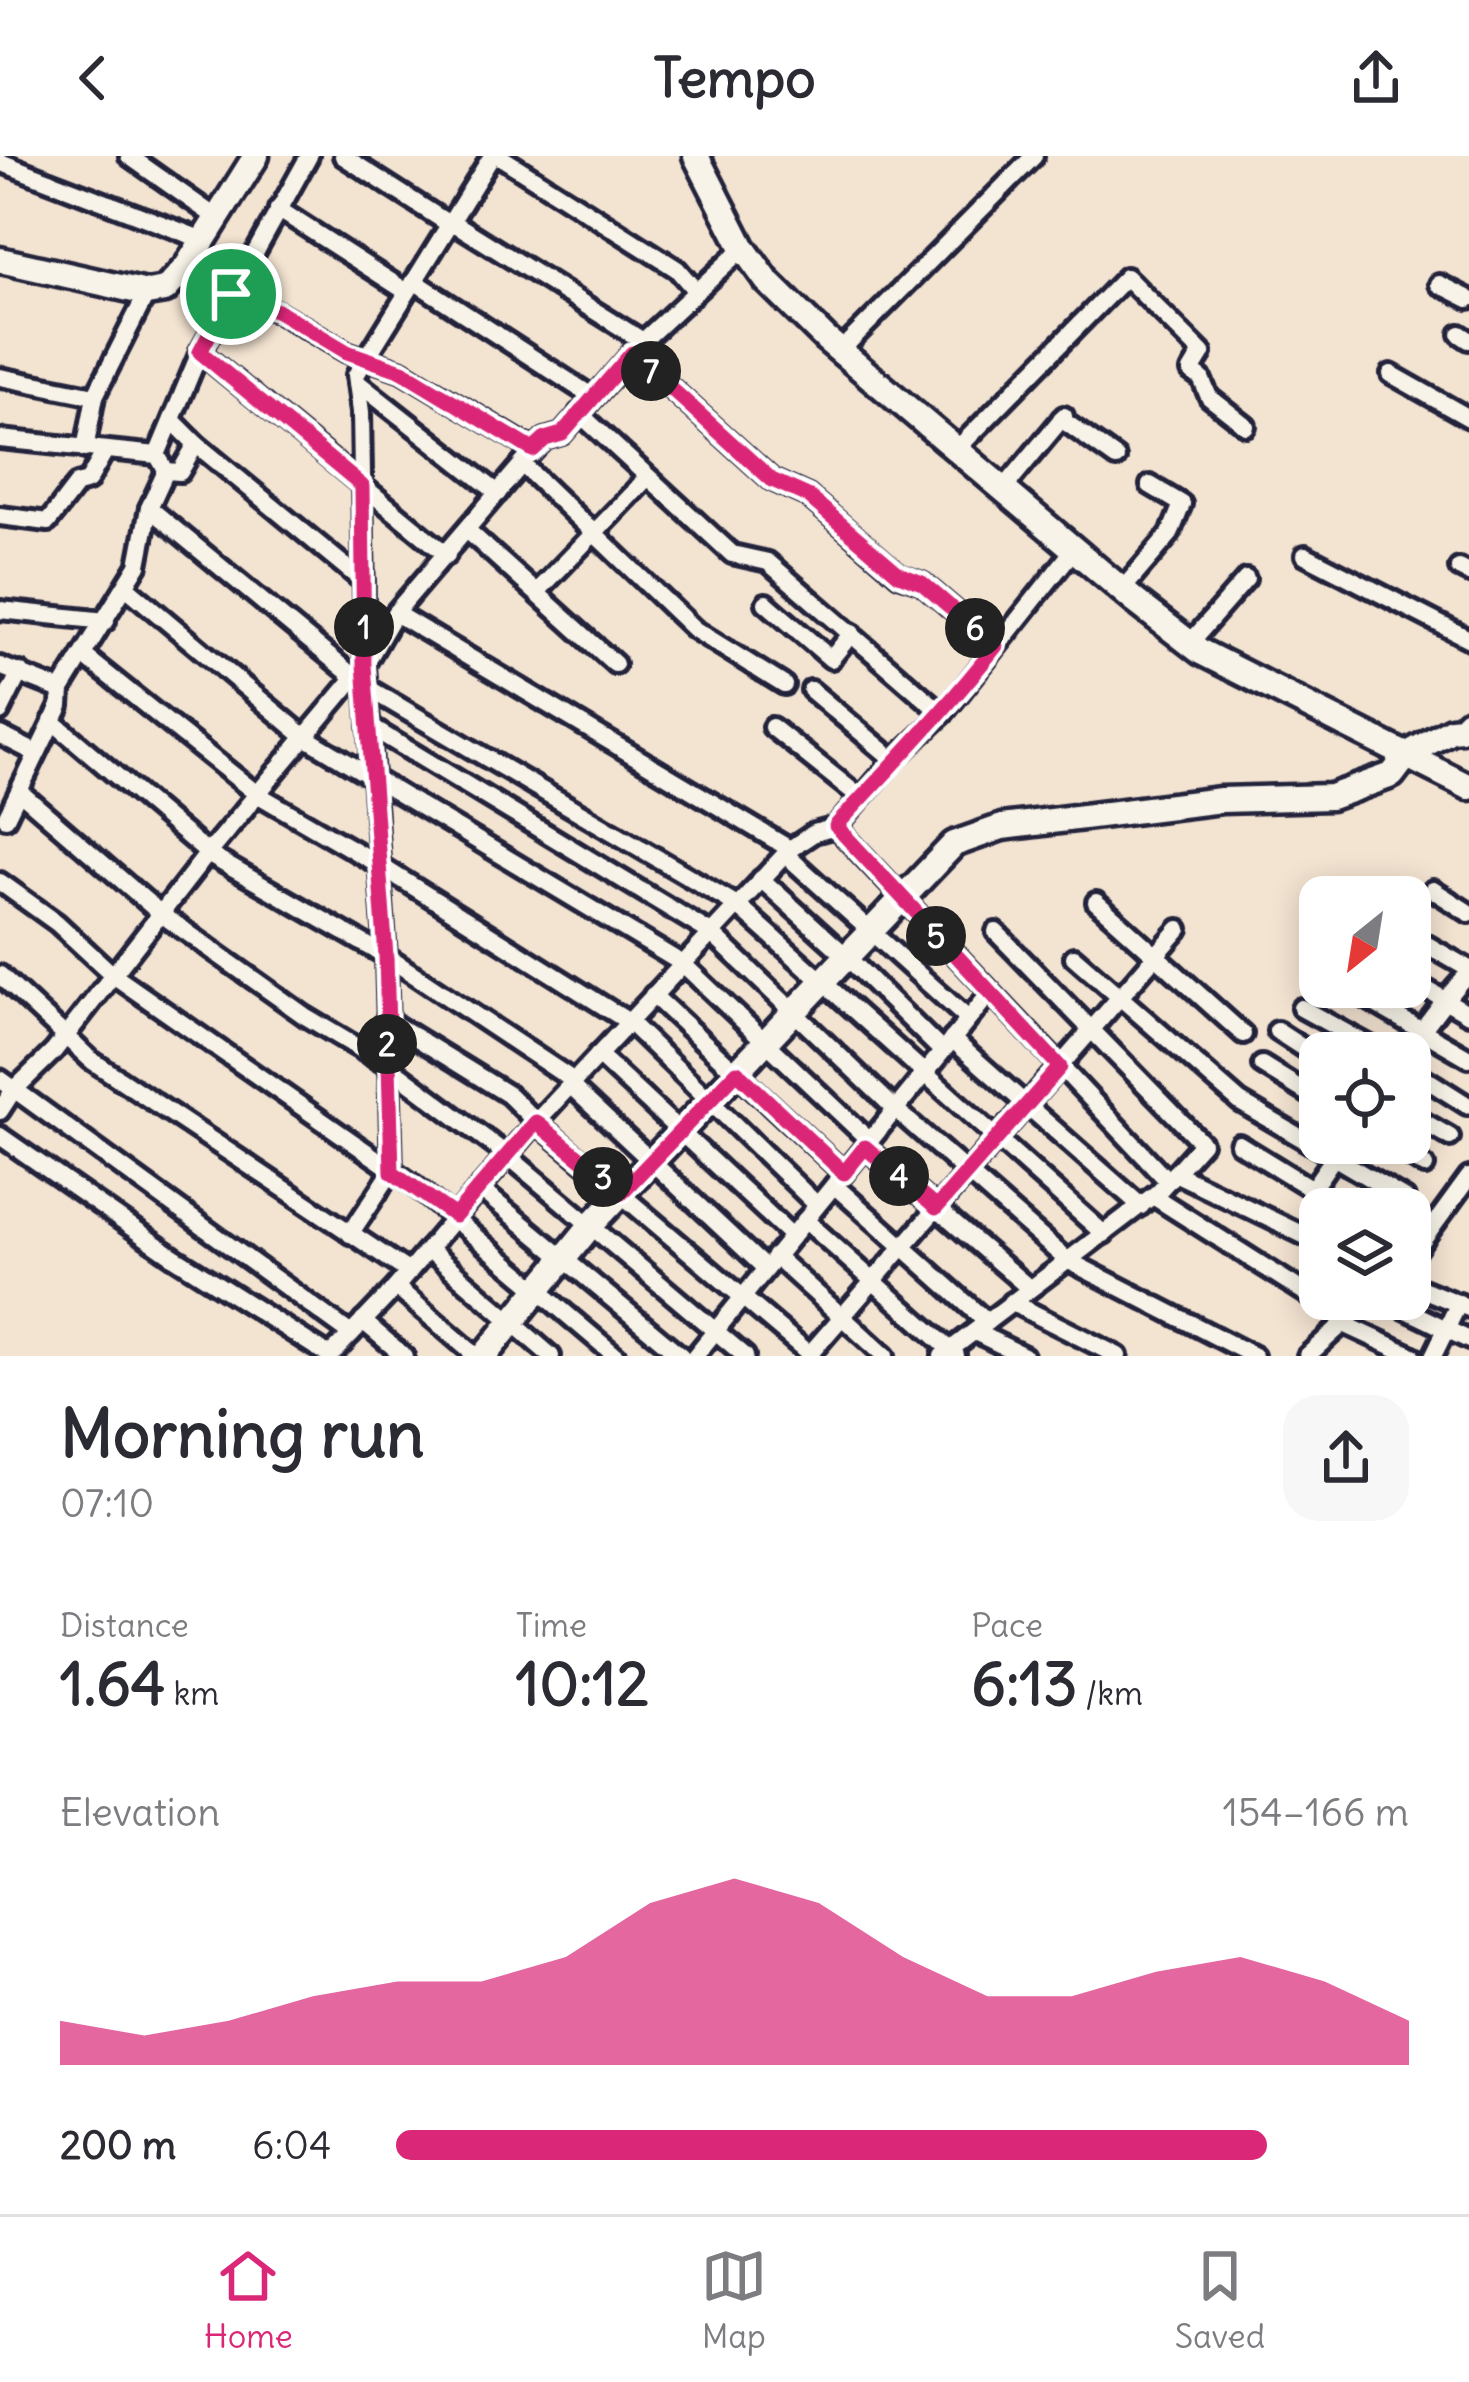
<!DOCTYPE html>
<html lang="en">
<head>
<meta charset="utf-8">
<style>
  :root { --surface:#fff; --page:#f7f7f7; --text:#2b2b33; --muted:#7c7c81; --line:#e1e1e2; --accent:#db2777 }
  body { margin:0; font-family:Delius,sans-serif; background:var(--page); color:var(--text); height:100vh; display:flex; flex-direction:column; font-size:45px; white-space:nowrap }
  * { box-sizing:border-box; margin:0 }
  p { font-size:39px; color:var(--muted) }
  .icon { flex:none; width:66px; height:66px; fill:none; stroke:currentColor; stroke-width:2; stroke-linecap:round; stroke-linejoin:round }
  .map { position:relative; height:1200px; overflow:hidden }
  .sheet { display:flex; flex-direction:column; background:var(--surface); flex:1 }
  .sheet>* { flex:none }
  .needle { width:78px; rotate:210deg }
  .tools { position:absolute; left:1299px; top:720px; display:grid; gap:24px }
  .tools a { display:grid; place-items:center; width:132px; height:132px; border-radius:24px; background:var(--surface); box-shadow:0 6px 30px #0003; font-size:60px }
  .pin { position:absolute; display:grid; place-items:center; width:102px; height:102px; color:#fff; margin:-51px; border:6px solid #fff; border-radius:50%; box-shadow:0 3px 12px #0007 }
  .km { position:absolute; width:60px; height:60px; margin:-30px; border-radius:50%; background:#222; color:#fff; font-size:33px; line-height:60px; text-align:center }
  .round { display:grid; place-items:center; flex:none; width:126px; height:126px; border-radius:36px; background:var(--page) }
  .head { display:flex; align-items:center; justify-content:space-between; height:204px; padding:0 60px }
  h1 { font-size:66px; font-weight:800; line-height:90px }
  .metrics { display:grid; grid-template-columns:repeat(3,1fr); gap:18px; height:204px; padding:12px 60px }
  .metrics div { display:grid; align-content:center }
  .metrics b { font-size:60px; font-weight:800 }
  .metrics small { font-size:33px; font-weight:400 }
  .metrics p { font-size:33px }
  .chart { height:336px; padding:24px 60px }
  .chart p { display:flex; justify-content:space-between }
  .chart svg { width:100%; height:216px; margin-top:12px; fill:var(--accent); opacity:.7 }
  ul { padding:0 60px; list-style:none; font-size:39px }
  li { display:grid; grid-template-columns:192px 144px 1fr; align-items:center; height:90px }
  li i { height:30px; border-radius:15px; background:var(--accent) }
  header { display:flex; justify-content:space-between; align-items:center; height:156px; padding:0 60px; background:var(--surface); font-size:54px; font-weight:800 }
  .menu { display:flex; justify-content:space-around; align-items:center; height:168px; border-top:3px solid var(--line); background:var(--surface); font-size:33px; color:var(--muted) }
  .menu a { display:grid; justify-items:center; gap:6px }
  .menu .current { color:var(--accent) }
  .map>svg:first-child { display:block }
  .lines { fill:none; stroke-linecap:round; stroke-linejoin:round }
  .street-casing { stroke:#22223b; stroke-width:26 }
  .secondary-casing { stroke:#22223b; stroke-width:33 }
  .street { stroke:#f7f3e8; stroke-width:16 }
  .secondary { stroke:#f7f3e8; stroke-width:24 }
  .route-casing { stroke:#fff; stroke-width:24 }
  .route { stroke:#db2777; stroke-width:15 }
</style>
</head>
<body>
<header><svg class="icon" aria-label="back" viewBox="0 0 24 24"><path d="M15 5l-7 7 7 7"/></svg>Tempo<svg class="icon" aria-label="share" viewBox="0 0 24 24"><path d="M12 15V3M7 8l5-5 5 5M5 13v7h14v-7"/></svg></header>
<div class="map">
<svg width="1469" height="1200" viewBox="0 0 1469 1200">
  <rect width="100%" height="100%" fill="#f3e3d1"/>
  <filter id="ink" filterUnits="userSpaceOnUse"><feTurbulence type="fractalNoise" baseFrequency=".00833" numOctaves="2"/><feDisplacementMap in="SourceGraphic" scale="24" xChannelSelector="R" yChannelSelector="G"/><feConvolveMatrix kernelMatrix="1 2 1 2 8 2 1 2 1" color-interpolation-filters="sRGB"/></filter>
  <g filter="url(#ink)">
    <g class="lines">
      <defs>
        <g id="street">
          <polyline points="129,0 217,62"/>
          <polyline points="343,0 449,68"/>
          <polyline points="499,0 677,113 695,134"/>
          <polyline points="0,6 203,84"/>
          <polyline points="278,53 407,136"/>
          <polyline points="451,65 643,185"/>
          <polyline points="180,117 278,156 347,196 402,215 534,294"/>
          <polyline points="414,125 593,241"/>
          <polyline points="1439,128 1469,143"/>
          <polyline points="1460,178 1469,184"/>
          <polyline points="840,195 1034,0"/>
          <polyline points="200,196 447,399"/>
          <polyline points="632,197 772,324 808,340 899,419 922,427 996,490"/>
          <polyline points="1391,218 1469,262"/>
          <polyline points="0,221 95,240"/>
          <polyline points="357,226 498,337"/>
          <polyline points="579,257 732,398 768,406 943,558"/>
          <polyline points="1061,263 1116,302"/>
          <polyline points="172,264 196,288 364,426"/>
          <polyline points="0,283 157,299 163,309"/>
          <polyline points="958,292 1126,121 1202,197 1191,215 1201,222 1209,241 1246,270"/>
          <polyline points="85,293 95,240 147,137"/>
          <polyline points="157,299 200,196 309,0"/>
          <polyline points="522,308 694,473 784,529"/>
          <polyline points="1005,331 1064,260"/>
          <polyline points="149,352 354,521"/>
          <polyline points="0,360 48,366 77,328 88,325 105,295"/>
          <polyline points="467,374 615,508"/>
          <polyline points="1305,399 1469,483"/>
          <polyline points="1459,412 1469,417"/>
          <polyline points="126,431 305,581 683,808 870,985"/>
          <polyline points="1122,434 1170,378 1182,348 1150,329"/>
          <polyline points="537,436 648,321"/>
          <polyline points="766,447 831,503 852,477"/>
          <polyline points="0,454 106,465"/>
          <polyline points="395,457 790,693"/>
          <polyline points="1190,487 1246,423"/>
          <polyline points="83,499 257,638 379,709 629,866 817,1049"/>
          <polyline points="0,510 61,534"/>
          <polyline points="366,531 737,749 1104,1078"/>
          <polyline points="811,534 894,604"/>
          <polyline points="0,556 20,516"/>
          <polyline points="52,565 211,700 386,800 574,925"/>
          <polyline points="369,570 711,777 895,953 1067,1104 1254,1200"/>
          <polyline points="772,571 861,642"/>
          <polyline points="0,579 36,597"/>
          <polyline points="20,636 161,758 305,860 387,909 507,999 745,1200"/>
          <polyline points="6,662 60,550 61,534 138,409 149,352 166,315 180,316 196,288"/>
          <polyline points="836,671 1168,1025"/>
          <polyline points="785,698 968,863"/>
          <polyline points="761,723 847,801 942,895"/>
          <polyline points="0,726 57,767 113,819 414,1029 616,1200"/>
          <polyline points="1433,734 1469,757"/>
          <polyline points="1096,746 1243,878"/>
          <polyline points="1410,779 1469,813"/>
          <polyline points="1074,801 1240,946 1405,1043"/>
          <polyline points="0,819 91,904 409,1116"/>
          <polyline points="1410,824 1469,858"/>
          <polyline points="1346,831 1469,902"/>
          <polyline points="653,839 844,1017"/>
          <polyline points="1301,852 1383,897"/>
          <polyline points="386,863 509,939 536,966 812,1200"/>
          <polyline points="1277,875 1320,903"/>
          <polyline points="952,883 1141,1050"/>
          <path d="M1406,897C1415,884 1460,822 1469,818"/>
          <polyline points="598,899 792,1080"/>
          <polyline points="1262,909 1320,945"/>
          <polyline points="1410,913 1467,949"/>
          <polyline points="0,923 351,1178"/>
          <polyline points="570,929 765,1112"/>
          <polyline points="0,955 13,935 54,895 208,697 365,509 395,457 534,294 545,283 562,278 643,185 743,92"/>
          <polyline points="1410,958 1450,981"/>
          <polyline points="0,980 174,1101 330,1200"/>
          <polyline points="1388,987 1425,1010"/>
          <polyline points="1239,988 1312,1033 1344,987"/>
          <polyline points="865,991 1029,1132"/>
          <polyline points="1175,1017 1320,1087"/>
          <polyline points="834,1029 987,1166"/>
          <polyline points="479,1032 681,1200"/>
          <polyline points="1153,1040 1348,1164"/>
          <polyline points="805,1064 956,1199"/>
          <polyline points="350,1078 392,1015 386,800 365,509 361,256 356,219 492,0"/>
          <polyline points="428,1093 551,1200"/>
          <polyline points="775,1100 885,1200"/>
          <polyline points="1410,1102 1469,1021"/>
          <polyline points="1410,1128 1469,1152"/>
          <polyline points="396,1131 476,1200"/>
          <polyline points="1384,1143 1469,1184"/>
          <polyline points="1011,1146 1118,1200"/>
          <polyline points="363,1165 404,1200"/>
          <polyline points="1344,1168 1413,1200"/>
          <polyline points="975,1176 1024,1200"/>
          <polyline points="330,1200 396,1131 536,966 790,693 814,677 836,671 894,604 943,558 1075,392"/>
          <polyline points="695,1200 990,837"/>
          <polyline points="808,1200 1179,773"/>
          <polyline points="942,1200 1158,1036 1202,987 996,776"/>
          <polyline points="1307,1200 1370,1143"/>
          <polyline points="1433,1200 1459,1147"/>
        </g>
        <g id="secondary">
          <polyline points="696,0 743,92 767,125 826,183 1135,445 1201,496 1469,631"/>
          <polyline points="0,104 147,137 165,134 187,110 256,0"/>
          <polyline points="484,1200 592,1068 954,688 1002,671 1221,644 1331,641 1392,619 1408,598 1451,574 1461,573 1469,565"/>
        </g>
      </defs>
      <use href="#street" class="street-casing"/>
      <use href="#secondary" class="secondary-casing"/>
      <use href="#street" class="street"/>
      <use href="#secondary" class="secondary"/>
    </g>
  </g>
  <g class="lines" filter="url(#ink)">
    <defs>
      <path id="route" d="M231,138L278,155L347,196L402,215L533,294L545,283L562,278L632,197L772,324L808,340L899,418L922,427L996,490C946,554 890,611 836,670L1060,911L936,1052L865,991L844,1017L737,916L622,1036L536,966L455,1060L392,1016L386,800L364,509L362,330L200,196Z"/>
    </defs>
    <use href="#route" class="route-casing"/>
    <use href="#route" class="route"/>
  </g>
</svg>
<div class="tools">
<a><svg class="needle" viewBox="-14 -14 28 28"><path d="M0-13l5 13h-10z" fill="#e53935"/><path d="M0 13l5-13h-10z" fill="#7c7c81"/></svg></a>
<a><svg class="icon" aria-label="locate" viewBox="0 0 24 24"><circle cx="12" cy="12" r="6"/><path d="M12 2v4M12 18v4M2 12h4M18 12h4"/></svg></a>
<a><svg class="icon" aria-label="layers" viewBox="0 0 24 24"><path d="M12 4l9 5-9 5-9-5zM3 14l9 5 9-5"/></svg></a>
</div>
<div class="pin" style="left:231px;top:138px;background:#1e9e55"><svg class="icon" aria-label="arrive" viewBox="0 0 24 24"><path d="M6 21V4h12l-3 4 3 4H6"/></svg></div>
<b class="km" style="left:364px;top:471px">1</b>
<b class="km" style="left:387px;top:888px">2</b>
<b class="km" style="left:603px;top:1021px">3</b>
<b class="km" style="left:899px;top:1020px">4</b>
<b class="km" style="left:936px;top:780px">5</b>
<b class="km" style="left:975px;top:472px">6</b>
<b class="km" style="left:651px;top:215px">7</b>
</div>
<section class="sheet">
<div class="head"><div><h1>Morning run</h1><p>07:10</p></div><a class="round"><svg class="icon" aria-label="share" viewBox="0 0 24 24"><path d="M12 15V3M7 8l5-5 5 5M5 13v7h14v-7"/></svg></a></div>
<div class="metrics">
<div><p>Distance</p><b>1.64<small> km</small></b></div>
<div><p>Time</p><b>10:12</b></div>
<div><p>Pace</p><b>6:13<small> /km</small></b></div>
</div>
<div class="chart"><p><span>Elevation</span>154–166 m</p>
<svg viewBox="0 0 160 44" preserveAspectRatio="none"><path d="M0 44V35L10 38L20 35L30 30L40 27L50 27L60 22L70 11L80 6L90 11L100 22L110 30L120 30L130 25L140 22L150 27L160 35V44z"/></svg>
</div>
<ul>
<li><b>200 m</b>6:04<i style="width:86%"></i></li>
</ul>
</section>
<nav class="menu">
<a class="current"><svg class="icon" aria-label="home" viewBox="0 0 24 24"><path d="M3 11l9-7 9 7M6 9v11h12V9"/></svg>Home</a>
<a><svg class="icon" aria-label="map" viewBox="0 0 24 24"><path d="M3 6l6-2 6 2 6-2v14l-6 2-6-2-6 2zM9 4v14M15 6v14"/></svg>Map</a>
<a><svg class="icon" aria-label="saved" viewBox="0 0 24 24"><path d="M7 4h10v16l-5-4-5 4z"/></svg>Saved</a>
</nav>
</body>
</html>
